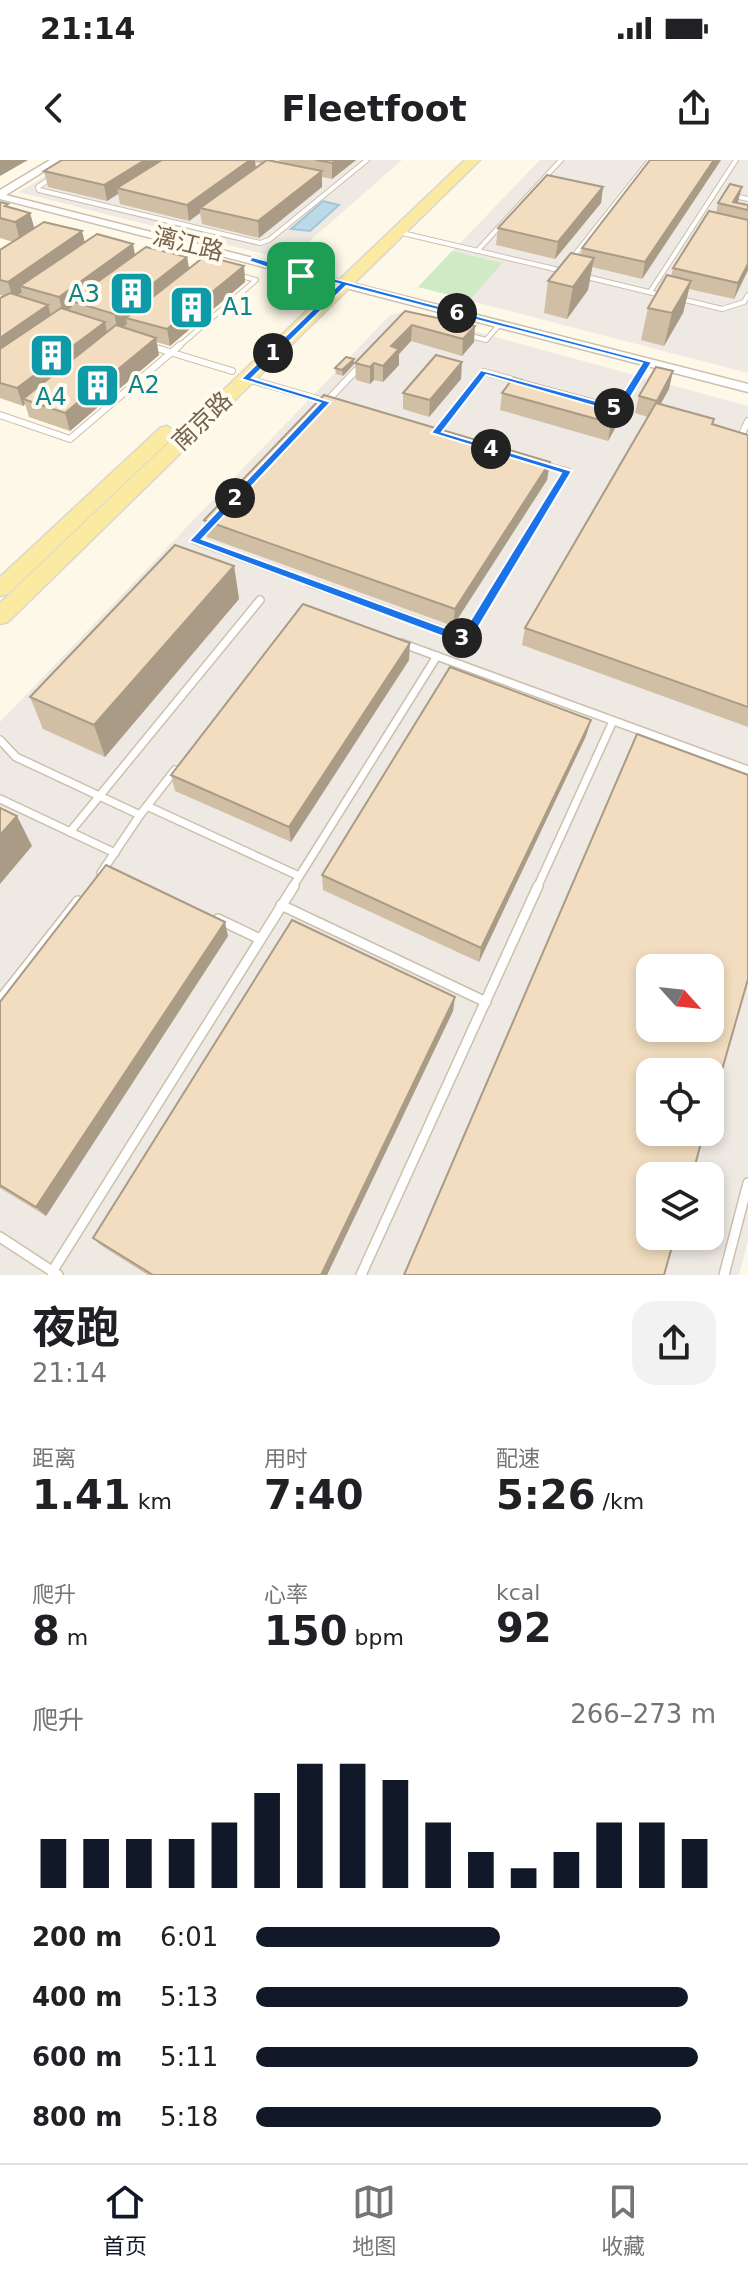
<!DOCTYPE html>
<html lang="zh">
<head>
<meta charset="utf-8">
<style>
  :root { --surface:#fff; --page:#f2f2f2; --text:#202124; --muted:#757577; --line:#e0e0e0; --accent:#111827 }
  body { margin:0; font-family:"DejaVu Sans","Noto Sans SC",sans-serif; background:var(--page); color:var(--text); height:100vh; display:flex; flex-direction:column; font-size:30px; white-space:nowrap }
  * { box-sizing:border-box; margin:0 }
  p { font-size:26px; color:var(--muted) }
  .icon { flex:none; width:44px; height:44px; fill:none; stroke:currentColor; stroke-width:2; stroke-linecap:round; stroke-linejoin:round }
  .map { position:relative; height:1115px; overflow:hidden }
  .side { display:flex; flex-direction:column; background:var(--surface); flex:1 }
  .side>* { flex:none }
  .needle { width:52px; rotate:117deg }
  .buttons { position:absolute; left:636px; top:794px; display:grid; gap:16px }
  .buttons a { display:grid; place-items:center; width:88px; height:88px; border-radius:16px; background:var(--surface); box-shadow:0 4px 12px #0003; font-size:40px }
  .pin { position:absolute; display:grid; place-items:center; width:68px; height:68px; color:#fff; margin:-34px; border-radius:16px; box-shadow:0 4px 12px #0006 }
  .km { position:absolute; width:40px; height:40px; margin:-20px; border-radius:50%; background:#222; color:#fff; font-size:22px; line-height:40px; text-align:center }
  .round { display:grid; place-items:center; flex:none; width:84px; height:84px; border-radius:24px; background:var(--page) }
  .head { display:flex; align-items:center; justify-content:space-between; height:136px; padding:0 32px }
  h1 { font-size:44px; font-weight:700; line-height:60px }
  .metrics { display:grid; grid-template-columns:repeat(3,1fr); gap:12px; height:136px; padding:8px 32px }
  .metrics div { display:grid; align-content:center }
  .metrics b { font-size:40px; font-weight:700 }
  .metrics small { font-size:22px; font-weight:400 }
  .metrics p { font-size:22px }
  .chart { height:224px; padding:16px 32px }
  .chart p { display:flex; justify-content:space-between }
  .chart svg { width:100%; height:144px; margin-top:8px; stroke:var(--accent); stroke-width:6 }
  ul { padding:0 32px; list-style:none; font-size:26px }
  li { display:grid; grid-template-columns:128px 96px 1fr; align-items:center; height:60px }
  li i { height:20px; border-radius:10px; background:var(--accent) }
  .status { display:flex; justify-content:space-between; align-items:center; height:56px; padding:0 40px; background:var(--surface); direction:ltr }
  .status svg { height:22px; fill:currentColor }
  header { display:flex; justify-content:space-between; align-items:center; height:104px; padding:0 32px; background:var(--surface); font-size:36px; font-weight:700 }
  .menu { display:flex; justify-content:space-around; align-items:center; height:112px; border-top:2px solid var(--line); background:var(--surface); font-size:22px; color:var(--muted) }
  .menu a { display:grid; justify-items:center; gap:4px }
  .menu .current { color:var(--accent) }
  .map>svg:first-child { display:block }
  .industrial { fill:#eee9e2; fill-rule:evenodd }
  .green { fill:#ceebc6 }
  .water { fill:#bcd9e7; stroke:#a2c7d9; stroke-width:2 }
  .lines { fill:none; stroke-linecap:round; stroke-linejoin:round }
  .service-far3-casing { stroke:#cdc0ab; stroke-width:6 }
  .service-far2-casing { stroke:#cdc0ab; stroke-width:8 }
  .service-far1-casing { stroke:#cdc0ab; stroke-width:10 }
  .service-casing { stroke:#cdc0ab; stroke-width:12 }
  .tertiary-casing { stroke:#cdc0ab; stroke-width:3 }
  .primary-casing { stroke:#dcd6d0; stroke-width:3 }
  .service-far3 { stroke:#fff; stroke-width:4 }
  .service-far2 { stroke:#fff; stroke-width:6 }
  .service-far1 { stroke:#fff; stroke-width:7 }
  .service { stroke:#fff; stroke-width:9 }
  .tertiary { fill:#fff; fill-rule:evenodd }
  .primary { fill:#fbeaa1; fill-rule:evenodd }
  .wall { fill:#d0bea5; fill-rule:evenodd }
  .shaded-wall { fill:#a99b86 }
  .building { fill:#f2ddc0; stroke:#a99b86; stroke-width:2; fill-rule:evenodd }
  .route { fill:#1a73e8; stroke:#fff; stroke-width:2; fill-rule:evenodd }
  .labels { text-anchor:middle; stroke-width:8; stroke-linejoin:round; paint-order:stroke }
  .far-street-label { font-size:24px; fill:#78634b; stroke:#fffcef }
  .far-culture-label { font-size:24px; fill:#0d838f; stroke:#fffcef; text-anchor:start }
</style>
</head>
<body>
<div class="status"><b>21:14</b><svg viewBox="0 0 49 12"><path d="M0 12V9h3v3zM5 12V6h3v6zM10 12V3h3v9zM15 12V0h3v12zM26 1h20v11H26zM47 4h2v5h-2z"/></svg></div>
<header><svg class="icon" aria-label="back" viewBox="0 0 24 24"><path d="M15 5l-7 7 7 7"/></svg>Fleetfoot<svg class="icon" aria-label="share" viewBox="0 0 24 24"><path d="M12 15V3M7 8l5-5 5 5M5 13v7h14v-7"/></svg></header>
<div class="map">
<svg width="748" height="1115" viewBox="0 0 748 1115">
  <rect width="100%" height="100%" fill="#fdf8e8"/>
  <g class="industrial">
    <polygon points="72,0 402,0 288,100 19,32"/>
    <polygon points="540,0 748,0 748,213 418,127"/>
    <path d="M404,152L748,246V1080L739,1115H0V562L390,155ZM650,808H710V868H650ZM650,912H710V972H650ZM650,1016H710V1076H650Z"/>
  </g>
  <polygon class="green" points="452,91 502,103 470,140 418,127"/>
  <polygon class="water" points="323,41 339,45 310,71 291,69"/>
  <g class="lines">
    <defs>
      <g id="service-far3">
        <polyline points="51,18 38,27 39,30 260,83 269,80 367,0"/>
        <polyline points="731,35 748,39"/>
        <polyline points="398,72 563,111"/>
        <polyline points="477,91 561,0"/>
        <polyline points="569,102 650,0"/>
        <polyline points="583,116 665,136"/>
        <polyline points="650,132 736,0"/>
        <polyline points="677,138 722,149 744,142 748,135"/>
        <polyline points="467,175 486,180 500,164"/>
        <polyline points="178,187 256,120 238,115"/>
      </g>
      <g id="service-far2">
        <polyline points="150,186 232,211"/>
        <polyline points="248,219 328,242"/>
        <polyline points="326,242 362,204"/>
        <polyline points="612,248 618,250 647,202"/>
        <polyline points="0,255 70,279 180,185"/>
        <polyline points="436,273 484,212 520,222"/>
        <polyline points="741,276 748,261"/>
        <polyline points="211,364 195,381 313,424"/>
        <polyline points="498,424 567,311 544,305"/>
      </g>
      <g id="service-far1">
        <polyline points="308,422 465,479 500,422"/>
        <polyline points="401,483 748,610"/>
        <polyline points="0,580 16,597 140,655 175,610"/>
        <polyline points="0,639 115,693"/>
        <polyline points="147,646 299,716"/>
        <polyline points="70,672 260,440"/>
        <polyline points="101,713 140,655"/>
        <polyline points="292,728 437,496"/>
        <polyline points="537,728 613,561"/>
      </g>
      <g id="service">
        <polyline points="281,745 486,842"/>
        <polyline points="218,759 260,779"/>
        <polyline points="0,840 78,741"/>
        <polyline points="0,1077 58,1115"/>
        <polyline points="52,1112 294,726"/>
        <polyline points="361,1115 538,726"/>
        <polyline points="724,1115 748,1023"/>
      </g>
      <polygon id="tertiary" points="50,0 62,0 6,35 748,224 748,232 315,120 319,124 309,145 299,148 297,145 307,125 291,114 0,39 0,30"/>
      <g id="primary">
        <polygon points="465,0 480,0 8,462 0,464 0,443"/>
        <polygon points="167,266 176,272 174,276 8,434 0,436 0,417 160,268"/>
      </g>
    </defs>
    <use href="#service-far3" class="service-far3-casing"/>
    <use href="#service-far2" class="service-far2-casing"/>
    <use href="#service-far1" class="service-far1-casing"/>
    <use href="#service" class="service-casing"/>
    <use href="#tertiary" class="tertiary-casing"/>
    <use href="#primary" class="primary-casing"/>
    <use href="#service-far3" class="service-far3"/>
    <use href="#service-far2" class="service-far2"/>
    <use href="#service-far1" class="service-far1"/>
    <use href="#service" class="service"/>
    <use href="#tertiary" class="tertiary"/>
    <use href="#primary" class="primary"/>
  </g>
  <g class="wall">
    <path d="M62,0H274L273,1L279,2V0H356L332,19L322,17V27L259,78L202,64L200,53L189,61L120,44L118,34L107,41L48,27L44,11ZM255,2L262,3L256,8Z"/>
    <polygon points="721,0 642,119 592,107 588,130 567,159 544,153 548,121 581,95 582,88"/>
    <polygon points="603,27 601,43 555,99 496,85 498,68"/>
    <polygon points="718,43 738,43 748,45 748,110 734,139 689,129 683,153 664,186 641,180 648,148 671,116 673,108 716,53"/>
    <polygon points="9,47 30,53 34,68 135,95 187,97 189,109 244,106 245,122 170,186 156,182 159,195 70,271 29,257 25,244 23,246 0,238 0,137 4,136 0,135 0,90 13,82 0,78 0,58"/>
    <polygon points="405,151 474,182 462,196 411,181 399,194 399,205 383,222 374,220 370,224 356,220 355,203"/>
    <polygon points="354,199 354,204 343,216 336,214 335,208"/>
    <polygon points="461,219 429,257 403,249 403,233"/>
    <polygon points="669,229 660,244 714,259 713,265 748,275 748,567 522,485 525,468 648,257 635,253 639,236"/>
    <polygon points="502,233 621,247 617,265 608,281 500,250"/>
    <polygon points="550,302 547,320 453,466 207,377 204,360"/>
    <polygon points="234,406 239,439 105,597 43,569 30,537"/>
    <polygon points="409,500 291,682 175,631 171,615"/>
    <polygon points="591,560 586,576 479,802 323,730 322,715"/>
    <polygon points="228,776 46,1056 0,1028 0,842"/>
    <polygon points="455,837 453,851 327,1115 148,1115 102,1086 93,1078"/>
  </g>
  <g class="shaded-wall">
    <polygon points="0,0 28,0 0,16"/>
    <polygon points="145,0 173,0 117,28 118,34 107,41 104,25"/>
    <polygon points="250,0 255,0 256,12 200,48 200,53 189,61 187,45"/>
    <polygon points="336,0 356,0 332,19 332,3"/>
    <polygon points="714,0 721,0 642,119 645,102"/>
    <polygon points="322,11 322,27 259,78 258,61"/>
    <polygon points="603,27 601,43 555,99 558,82"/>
    <polygon points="742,27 738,42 735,47 733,42"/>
    <polygon points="30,53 36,74 21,84 15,62"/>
    <polygon points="82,71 86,87 20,126 22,132 13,139 8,122"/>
    <polygon points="133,84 136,100 71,141 72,147 63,154 59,137"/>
    <polygon points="187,97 190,114 126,158 127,164 118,171 114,154"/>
    <polygon points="594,98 588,130 567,159 573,127"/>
    <polygon points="748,104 748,110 734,139 738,123"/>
    <polygon points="244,106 245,122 170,186 167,169"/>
    <polygon points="691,121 683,153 664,186 672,153"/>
    <polygon points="48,145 53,162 0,199 0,178"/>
    <polygon points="105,162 108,179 23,239 25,244 23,246 17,228"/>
    <polygon points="412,165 411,181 399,194 399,205 383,222 383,206 391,186"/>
    <polygon points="475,166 474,182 462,196 463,179"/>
    <polygon points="156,178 159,195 70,271 65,253"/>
    <polygon points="354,199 354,204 343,216 342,210"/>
    <polygon points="462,202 461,219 429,257 430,240"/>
    <polygon points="374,203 374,220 370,224 370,207"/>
    <polygon points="673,211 669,229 653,258 657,241"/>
    <polygon points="621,247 617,265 608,281 611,263"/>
    <polygon points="550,302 547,320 453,466 455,449"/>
    <polygon points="234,406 239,439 105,597 94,565"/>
    <polygon points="410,483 409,500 291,682 289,667"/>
    <polygon points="591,560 586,576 479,802 481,788"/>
    <polygon points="17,656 32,686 0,724 0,675"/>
    <polygon points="225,762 228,776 46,1056 36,1047"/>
    <polygon points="455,837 453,851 327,1115 321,1115"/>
  </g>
  <g class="building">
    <polygon points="62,0 145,0 104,25 44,11"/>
    <polygon points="162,0 250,0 187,45 117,28"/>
    <polygon points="267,0 322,11 258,61 200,48"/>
    <polygon points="316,0 336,0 332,3"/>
    <polygon points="650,0 714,0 645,102 582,88"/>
    <polygon points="547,15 603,27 558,82 498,68"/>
    <polygon points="730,24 742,27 733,42 748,45 748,50 718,43"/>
    <polygon points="0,42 8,44 5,46 30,53 15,62 0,58"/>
    <polygon points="709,51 748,60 748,104 738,123 673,108"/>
    <polygon points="44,62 82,71 8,122 0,120 0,90"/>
    <polygon points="97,74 133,84 59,137 20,126"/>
    <polygon points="146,87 187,97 114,154 71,141"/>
    <polygon points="571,93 594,98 573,127 548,121"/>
    <polygon points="205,96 244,106 167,169 126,158"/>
    <polygon points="667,115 691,121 672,153 648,148"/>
    <polygon points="10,133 48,145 0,178 0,138"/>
    <polygon points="61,148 105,162 17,228 0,223 0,189"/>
    <polygon points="405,151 475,166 463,179 412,165 391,186 399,189 383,206 374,203 370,207 355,203"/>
    <polygon points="116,165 156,178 65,253 23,239"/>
    <polygon points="436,195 462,202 430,240 403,233"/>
    <polygon points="346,197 354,199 342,210 335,208"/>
    <polygon points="656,207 673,211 657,241 639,236"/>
    <polygon points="513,218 621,247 611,263 502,233"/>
    <polygon points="324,235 550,302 455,449 204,360"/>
    <polygon points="656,243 714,259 712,264 748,275 748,547 525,468"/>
    <polygon points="175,385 234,406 94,565 30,537"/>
    <polygon points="303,444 410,483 289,667 171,615"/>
    <polygon points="450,507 591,560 481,788 322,715"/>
    <path d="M637,574L748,615V819L710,952V912H650V972H704L692,1016H650V1076H675L664,1115H404ZM650,808H710V868H650Z"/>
    <polygon points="0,648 17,656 0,675"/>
    <polygon points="106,705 225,762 36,1047 0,1025 0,842"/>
    <polygon points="292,760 455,837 321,1115 153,1115 93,1078"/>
  </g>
  <path class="route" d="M252,97L652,202L623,250L618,253L486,215L442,272L572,311L469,483H460L189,381L320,243L241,219L339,124L331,122L306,146H300L309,128L306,121L249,101ZM308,116L324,120L317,127ZM346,126L642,203L615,246L481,210L431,273L561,313L462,474L202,379L331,242L252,218Z"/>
  <defs>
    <symbol id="building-square" viewBox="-11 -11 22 22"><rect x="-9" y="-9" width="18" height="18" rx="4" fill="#0f9aa8" stroke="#fffcef"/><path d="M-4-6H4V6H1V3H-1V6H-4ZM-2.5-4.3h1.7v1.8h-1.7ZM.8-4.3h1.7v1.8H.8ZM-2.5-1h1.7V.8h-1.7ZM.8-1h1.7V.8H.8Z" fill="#fff"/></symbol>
  </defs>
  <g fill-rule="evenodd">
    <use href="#building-square" x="106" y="108" width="51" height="51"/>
    <use href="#building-square" x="166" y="122" width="51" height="51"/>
    <use href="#building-square" x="26" y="170" width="51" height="51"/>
    <use href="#building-square" x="72" y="200" width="51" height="51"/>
  </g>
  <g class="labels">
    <g class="far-street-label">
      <text transform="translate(188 84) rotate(14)" y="8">漓江路</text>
      <text transform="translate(202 261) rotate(-44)" y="8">南京路</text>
    </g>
    <g class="far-culture-label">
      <text x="100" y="142" text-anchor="end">A3</text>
      <text x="222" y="155">A1</text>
      <text x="128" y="233">A2</text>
      <text x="51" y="245" text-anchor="middle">A4</text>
    </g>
  </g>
</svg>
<div class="buttons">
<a><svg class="needle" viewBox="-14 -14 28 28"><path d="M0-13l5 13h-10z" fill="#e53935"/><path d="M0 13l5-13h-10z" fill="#757577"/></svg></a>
<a><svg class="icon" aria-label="locate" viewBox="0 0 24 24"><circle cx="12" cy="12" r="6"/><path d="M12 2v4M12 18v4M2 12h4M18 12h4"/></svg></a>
<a><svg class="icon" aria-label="layers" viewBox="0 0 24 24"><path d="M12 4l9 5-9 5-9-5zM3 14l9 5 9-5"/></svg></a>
</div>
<div class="pin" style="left:301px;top:116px;background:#1e9e55"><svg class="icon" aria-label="arrive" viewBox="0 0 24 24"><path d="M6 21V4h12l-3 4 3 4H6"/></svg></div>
<b class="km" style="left:273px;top:193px">1</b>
<b class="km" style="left:235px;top:338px">2</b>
<b class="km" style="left:462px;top:478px">3</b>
<b class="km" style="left:491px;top:289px">4</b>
<b class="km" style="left:614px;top:248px">5</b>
<b class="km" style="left:457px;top:153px">6</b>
</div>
<section class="side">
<div class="head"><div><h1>夜跑</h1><p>21:14</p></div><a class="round"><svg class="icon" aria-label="share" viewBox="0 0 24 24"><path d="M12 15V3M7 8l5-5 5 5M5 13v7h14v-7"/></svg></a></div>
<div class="metrics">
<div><p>距离</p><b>1.41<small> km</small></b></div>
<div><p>用时</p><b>7:40</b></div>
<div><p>配速</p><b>5:26<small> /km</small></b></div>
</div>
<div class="metrics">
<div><p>爬升</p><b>8<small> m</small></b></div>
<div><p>心率</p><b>150<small> bpm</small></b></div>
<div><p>kcal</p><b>92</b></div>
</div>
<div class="chart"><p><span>爬升</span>266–273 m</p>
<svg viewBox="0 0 160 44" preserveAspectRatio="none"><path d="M5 44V29M15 44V29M25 44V29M35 44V29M45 44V24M55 44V15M65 44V6M75 44V6M85 44V11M95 44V24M105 44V33M115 44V38M125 44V33M135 44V24M145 44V24M155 44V29"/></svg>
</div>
<ul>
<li><b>200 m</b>6:01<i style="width:53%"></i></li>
<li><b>400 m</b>5:13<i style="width:94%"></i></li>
<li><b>600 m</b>5:11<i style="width:96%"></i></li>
<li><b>800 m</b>5:18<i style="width:88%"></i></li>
</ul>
</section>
<nav class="menu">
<a class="current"><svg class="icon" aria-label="home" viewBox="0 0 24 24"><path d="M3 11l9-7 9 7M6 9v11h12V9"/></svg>首页</a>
<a><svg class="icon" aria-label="map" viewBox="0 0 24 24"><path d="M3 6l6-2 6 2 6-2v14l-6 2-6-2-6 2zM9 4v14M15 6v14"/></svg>地图</a>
<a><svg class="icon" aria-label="saved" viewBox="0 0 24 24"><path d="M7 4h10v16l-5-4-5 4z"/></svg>收藏</a>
</nav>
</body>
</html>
